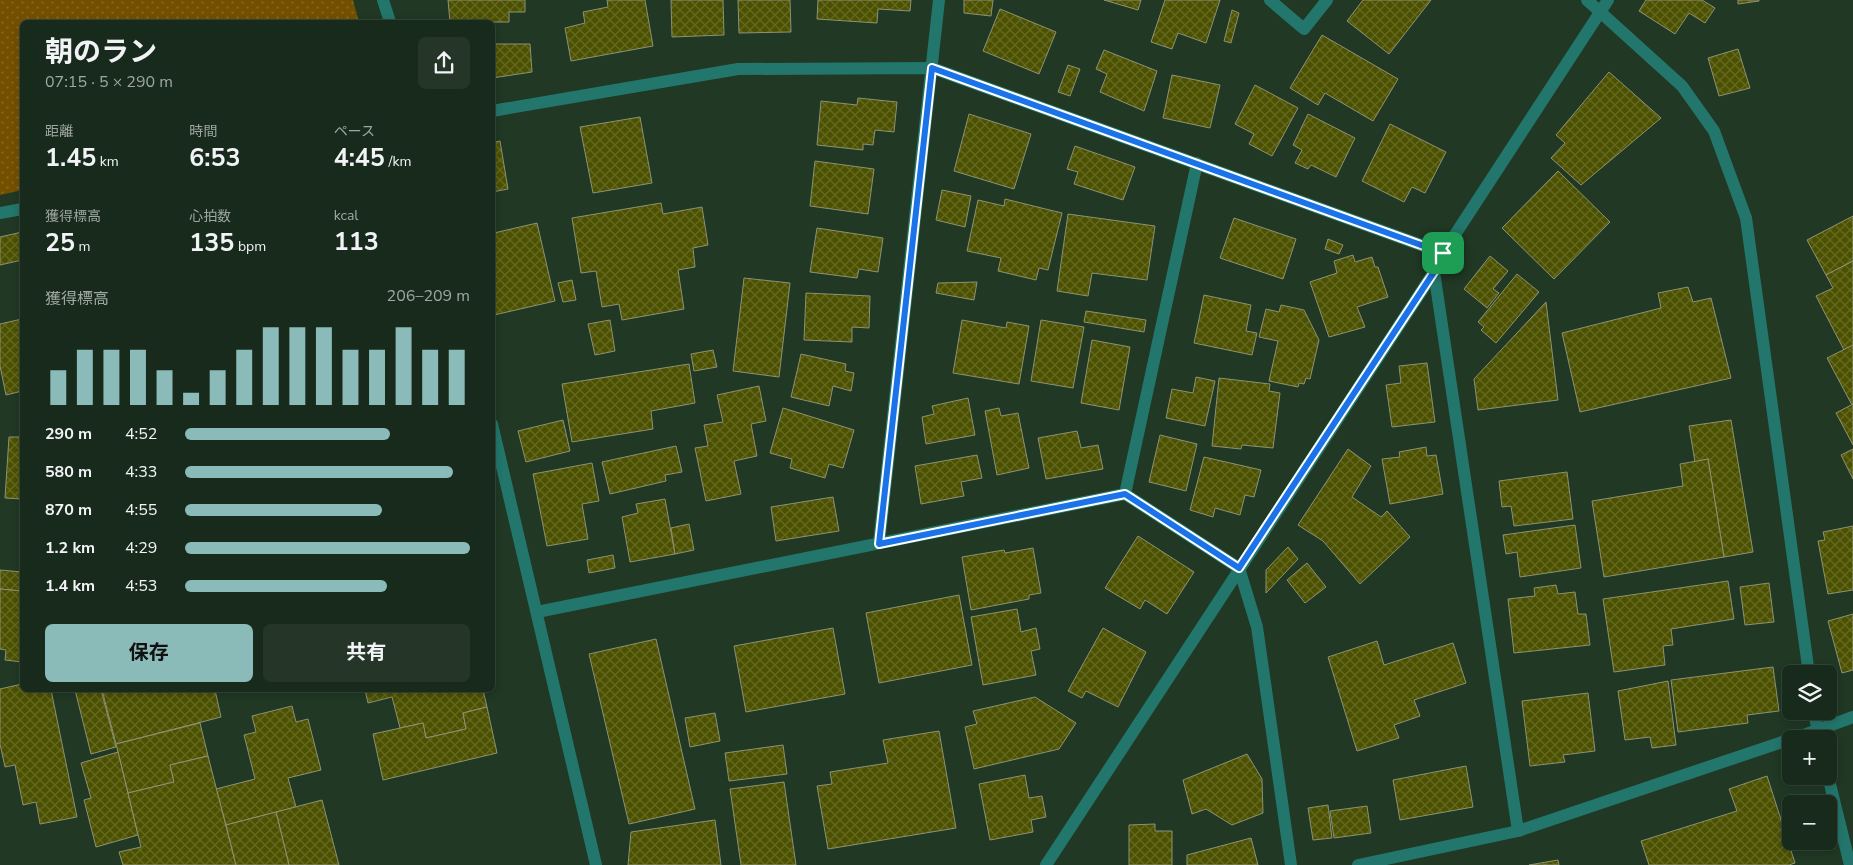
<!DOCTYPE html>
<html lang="ja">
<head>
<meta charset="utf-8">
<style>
  :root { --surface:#182a1b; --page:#253628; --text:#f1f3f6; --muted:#9fa7a3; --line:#36463a; --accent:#8bbbb9 }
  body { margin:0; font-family:"Nunito Sans","Noto Sans JP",sans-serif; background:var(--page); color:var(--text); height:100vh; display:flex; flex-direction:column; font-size:19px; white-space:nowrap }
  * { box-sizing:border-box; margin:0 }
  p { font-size:16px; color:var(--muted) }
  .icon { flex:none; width:28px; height:28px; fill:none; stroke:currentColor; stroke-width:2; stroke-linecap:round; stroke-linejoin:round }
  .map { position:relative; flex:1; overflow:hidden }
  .sheet { position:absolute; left:20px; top:20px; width:475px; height:672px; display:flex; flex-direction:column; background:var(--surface); border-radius:8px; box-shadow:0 2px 8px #0003,0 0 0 1px var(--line) }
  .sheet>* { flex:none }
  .buttons { position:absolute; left:1782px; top:665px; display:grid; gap:10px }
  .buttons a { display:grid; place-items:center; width:55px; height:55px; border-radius:8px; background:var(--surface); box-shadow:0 2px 8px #0003,0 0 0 1px var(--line); font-size:25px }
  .pin { position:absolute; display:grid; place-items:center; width:42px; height:42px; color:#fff; margin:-21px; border-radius:10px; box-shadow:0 2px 8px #0006 }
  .round { display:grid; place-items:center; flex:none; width:52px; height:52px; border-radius:8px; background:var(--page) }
  .head { display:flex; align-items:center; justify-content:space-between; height:85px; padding:0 25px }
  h1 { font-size:28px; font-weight:700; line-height:38px }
  .stats { display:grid; grid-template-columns:repeat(3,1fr); gap:8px; height:85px; padding:5px 25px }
  .stats div { display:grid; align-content:center }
  .stats b { font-size:25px; font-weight:700 }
  .stats small { font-size:14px; font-weight:400 }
  .stats p { font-size:14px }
  .chart { height:140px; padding:10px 25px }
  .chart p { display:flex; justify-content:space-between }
  .chart svg { width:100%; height:90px; margin-top:5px; stroke:var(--accent); stroke-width:6 }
  .button { display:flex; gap:10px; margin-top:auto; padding:10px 25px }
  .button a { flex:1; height:58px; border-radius:8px; background:var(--accent); color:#111; font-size:20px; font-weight:700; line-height:58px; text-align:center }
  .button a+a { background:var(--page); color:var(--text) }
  ul { padding:0 25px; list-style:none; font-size:16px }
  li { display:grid; grid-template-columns:80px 60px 1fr; align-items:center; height:38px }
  li i { height:12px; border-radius:6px; background:var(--accent) }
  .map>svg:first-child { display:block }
  .park { fill:url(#park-dots) }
  .building { fill:url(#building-cross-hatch); stroke:#8d9272 }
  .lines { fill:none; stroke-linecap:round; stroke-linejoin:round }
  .minor { stroke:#23766c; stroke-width:12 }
  .route-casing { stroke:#fff; stroke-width:10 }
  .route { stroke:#1a73e8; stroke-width:6 }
</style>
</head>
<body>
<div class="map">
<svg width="1853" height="865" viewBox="0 0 1853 865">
  <defs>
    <pattern id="park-dots" width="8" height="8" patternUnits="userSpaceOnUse" patternTransform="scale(1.25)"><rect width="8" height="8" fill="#735000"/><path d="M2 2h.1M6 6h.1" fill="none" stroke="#866824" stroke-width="1.8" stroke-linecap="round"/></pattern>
    <pattern id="building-cross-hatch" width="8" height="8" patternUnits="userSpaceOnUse" patternTransform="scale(1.25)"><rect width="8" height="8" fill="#4c5100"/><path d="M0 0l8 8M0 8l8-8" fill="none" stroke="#646924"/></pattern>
  </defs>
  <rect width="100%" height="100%" fill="#203824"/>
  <polygon class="park" points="0,0 353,0 359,22 22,22 22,190 0,195"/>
  <g class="building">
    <polygon points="448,0 525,0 525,12 509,12 509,22 450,22"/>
    <polygon points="607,0 645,0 653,46 571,61 565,28 585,23 583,12 608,7"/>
    <polygon points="671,0 723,0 724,35 672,37"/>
    <polygon points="738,0 790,0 791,32 739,33"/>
    <polygon points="818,0 911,0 910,11 878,9 877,23 817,19"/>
    <polygon points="964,0 993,0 991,16 964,13"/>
    <polygon points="1104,0 1141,0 1138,10"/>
    <polygon points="1165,0 1220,0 1206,43 1178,33 1172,49 1151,42"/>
    <polygon points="1363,0 1431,0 1389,54 1347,21"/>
    <polygon points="1646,0 1702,0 1715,8 1705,23 1689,13 1675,34 1639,11"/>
    <polygon points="1738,0 1759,0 1759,1 1738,4"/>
    <polygon points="1000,9 1056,32 1039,74 983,51"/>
    <polygon points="1232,10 1239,13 1231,43 1224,41"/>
    <polygon points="1322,35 1398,79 1373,121 1325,93 1318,105 1290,88"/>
    <polygon points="492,44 530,44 532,72 492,78"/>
    <polygon points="1738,49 1750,88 1719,96 1708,58"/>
    <polygon points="1104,50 1157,71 1144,111 1100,92 1107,74 1096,69"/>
    <polygon points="1068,65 1080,69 1070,96 1058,92"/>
    <polygon points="1609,72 1661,118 1581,185 1551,158 1565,143 1556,135"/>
    <polygon points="1172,75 1220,85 1210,128 1163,118"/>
    <polygon points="1255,85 1298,108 1272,156 1249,144 1254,134 1235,124"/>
    <polygon points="858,98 897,102 894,132 875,130 873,145 863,144 863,150 817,145 821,101 857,105"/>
    <polygon points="969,114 1031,134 1014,189 954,171"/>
    <polygon points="1308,114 1355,138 1336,177 1311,165 1308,169 1295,163 1302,150 1293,145"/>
    <polygon points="640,117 652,183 593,193 580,127"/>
    <polygon points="1390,124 1446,152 1425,193 1412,187 1404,202 1362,181"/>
    <polygon points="500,141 508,189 492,192 492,143"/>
    <polygon points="1075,146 1135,167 1123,200 1074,184 1078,172 1067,169"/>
    <polygon points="815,161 874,169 868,214 810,206"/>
    <polygon points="1558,171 1610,222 1554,279 1502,228"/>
    <polygon points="942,190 971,196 965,227 936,220"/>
    <polygon points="1005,199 1062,213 1048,270 1039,268 1036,280 998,271 1001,258 967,251 978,200 1004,206"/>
    <polygon points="661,203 663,214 702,207 708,245 693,248 695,267 678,270 684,309 622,320 619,304 602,307 596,271 581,273 572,218"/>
    <polygon points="1068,214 1155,226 1147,280 1092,273 1088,296 1057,291"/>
    <polygon points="1853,216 1853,261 1826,275 1807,240"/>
    <polygon points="1234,218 1296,239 1283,279 1220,258"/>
    <polygon points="537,223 555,301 494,315 494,233"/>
    <polygon points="817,228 883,238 878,272 859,269 857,278 810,272"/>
    <polygon points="22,232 22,260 0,265 0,237"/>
    <polygon points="1328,239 1343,245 1339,254 1325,249"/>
    <polygon points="1353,255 1355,262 1372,257 1375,267 1378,267 1388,297 1357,307 1365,327 1329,337 1310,282 1337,273 1334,261"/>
    <polygon points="1490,256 1508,271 1493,289 1499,293 1487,308 1464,289"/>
    <polygon points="1853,261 1853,345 1844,350 1816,296 1833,288 1826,275"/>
    <polygon points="1517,274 1539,292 1496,343 1481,330 1484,327 1478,322"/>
    <polygon points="744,278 790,283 779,377 733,371"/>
    <polygon points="572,280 576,300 563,302 558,283"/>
    <polygon points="977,282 974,300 936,293 938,283"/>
    <polygon points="1688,287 1693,302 1711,298 1731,378 1580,412 1562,333 1661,308 1658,293"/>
    <polygon points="806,293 870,296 869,328 852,327 852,342 804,340"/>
    <polygon points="1204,295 1251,305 1246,331 1257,333 1252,355 1194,343"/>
    <polygon points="1546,302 1558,400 1478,410 1474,379"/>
    <polygon points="1281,305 1304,310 1319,340 1310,379 1306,378 1304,384 1299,383 1298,387 1269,381 1278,341 1259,337 1266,309 1279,312"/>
    <polygon points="1086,311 1146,320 1144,332 1084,322"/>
    <polygon points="22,319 22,391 6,395 0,366 0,324"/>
    <polygon points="610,320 615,351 595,355 588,324"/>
    <polygon points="962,320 1006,328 1007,322 1029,326 1019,384 953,373"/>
    <polygon points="1041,320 1084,327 1073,388 1031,381"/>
    <polygon points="1092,340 1130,347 1119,410 1081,403"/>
    <polygon points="1853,345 1853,404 1852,405 1827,358"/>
    <polygon points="713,350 717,367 694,371 691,354"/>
    <polygon points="801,354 846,364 845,371 854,373 851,391 833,386 829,406 791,397"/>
    <polygon points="1427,363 1435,422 1392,427 1386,385 1401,383 1399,366"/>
    <polygon points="689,364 695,403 651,411 653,429 572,442 562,384"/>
    <polygon points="1196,377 1215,381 1205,426 1166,418 1172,389 1193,393"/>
    <polygon points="1219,378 1270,384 1269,391 1280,393 1273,448 1242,445 1241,449 1212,446"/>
    <polygon points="759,386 766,421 751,424 757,456 734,461 741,494 706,501 695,448 708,446 704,425 723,422 717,395"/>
    <polygon points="968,398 975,435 926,444 922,417 934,414 932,406"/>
    <polygon points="1853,404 1853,445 1836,413"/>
    <polygon points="783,408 854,430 843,468 829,464 825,478 790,468 792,459 770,453"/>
    <polygon points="999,408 1001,416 1018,413 1029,468 997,475 985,411"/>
    <polygon points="563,420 570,451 526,462 518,431"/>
    <polygon points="1731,420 1753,552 1724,557 1708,459 1695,462 1689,426"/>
    <polygon points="1077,431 1081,448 1098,445 1103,469 1046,479 1038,438"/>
    <polygon points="1160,435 1197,444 1186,491 1149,482"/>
    <polygon points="9,437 22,437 22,499 5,498"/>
    <polygon points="676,446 682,472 665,475 666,481 610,494 602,462"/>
    <polygon points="1426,447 1427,456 1436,455 1443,494 1390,504 1382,459 1400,457 1399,452"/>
    <polygon points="1348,449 1371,466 1352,497 1381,517 1387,511 1410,537 1360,584 1323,541 1298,525"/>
    <polygon points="1853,449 1853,479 1841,455"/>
    <polygon points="977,455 982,478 961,482 964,496 921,504 915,466"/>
    <polygon points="1204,457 1261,470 1254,497 1245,495 1240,515 1215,508 1213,517 1190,510"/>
    <polygon points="1708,459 1724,557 1604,577 1592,501 1683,486 1680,464"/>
    <polygon points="592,463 599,501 582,504 588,539 547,546 533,474"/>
    <polygon points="1567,472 1573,519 1514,526 1511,506 1502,507 1499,481"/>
    <polygon points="833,497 839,531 776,541 771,507"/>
    <polygon points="665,499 675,554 630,562 622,517 638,513 636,504"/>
    <polygon points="689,524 694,550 675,554 671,528"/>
    <polygon points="1575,525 1581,568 1520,577 1517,552 1506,554 1503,535"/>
    <polygon points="1853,526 1853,590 1828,594 1818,541 1825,540 1823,532"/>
    <polygon points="1138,536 1194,572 1167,614 1145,600 1140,609 1105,588"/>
    <polygon points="1288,547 1298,559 1266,593 1266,570"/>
    <polygon points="1033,548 1041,593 1029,595 1029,599 971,610 962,557 1004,550 1005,553"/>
    <polygon points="613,555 615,568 589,573 587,560"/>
    <polygon points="1307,563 1326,587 1305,603 1287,580"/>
    <polygon points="0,570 22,572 22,591 0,589"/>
    <polygon points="1728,581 1734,619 1671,629 1673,645 1663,646 1665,665 1614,672 1603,599"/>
    <polygon points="1769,583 1774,622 1745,625 1740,587"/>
    <polygon points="1556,585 1558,594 1575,592 1578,614 1586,614 1590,645 1514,653 1508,599 1535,596 1534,588"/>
    <polygon points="0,589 22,591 22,662 5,660 6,650 0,649"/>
    <polygon points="959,595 972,665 879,683 866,613"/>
    <polygon points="1017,609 1021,632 1036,628 1040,649 1031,651 1036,675 983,685 971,617"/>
    <polygon points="1853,614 1853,670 1842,673 1828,621"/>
    <polygon points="833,628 845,694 746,712 734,646"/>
    <polygon points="1103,628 1146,652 1118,707 1086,691 1082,698 1068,691"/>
    <polygon points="656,639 695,809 629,824 589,654"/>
    <polygon points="1377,641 1384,665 1453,643 1466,683 1414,700 1420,716 1394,725 1399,738 1357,751 1328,657"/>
    <polygon points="1773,667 1779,711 1747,715 1748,723 1678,732 1671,680"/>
    <polygon points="1668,681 1676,745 1652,748 1650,737 1625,740 1618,691"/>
    <polygon points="22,684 22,690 51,690 77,817 40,824 36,802 23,805 15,765 5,767 0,744 0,689"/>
    <polygon points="75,690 101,690 116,747 91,754"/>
    <polygon points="102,690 215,690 221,717 116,744"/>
    <polygon points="365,690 483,690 487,707 463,713 466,729 426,738 423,723 400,728 392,697 368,703"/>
    <polygon points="1588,693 1595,751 1563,755 1565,762 1530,766 1522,701"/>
    <polygon points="1035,697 1076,723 1059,749 974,769 965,727 977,724 973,711"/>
    <polygon points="292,706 296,722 308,719 321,770 288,778 296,807 226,825 216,789 255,779 244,735 256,732 252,716"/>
    <polygon points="487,707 497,753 383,780 373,734 423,723 426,738 466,729 463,713"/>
    <polygon points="715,713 720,741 690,747 685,718"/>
    <polygon points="200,723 208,756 170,765 174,782 128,793 116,744"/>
    <polygon points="939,731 956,828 828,849 817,786 832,784 830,772 888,763 883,740"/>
    <polygon points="783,745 787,774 729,781 725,753"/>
    <polygon points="118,752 138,835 96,847 84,800 91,798 81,763"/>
    <polygon points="1247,754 1262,779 1263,813 1232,825 1206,809 1192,814 1183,780"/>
    <polygon points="208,756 236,865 123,865 119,852 141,847 128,793 174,782 170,765"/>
    <polygon points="1466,766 1473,807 1400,820 1393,780"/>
    <polygon points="1025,775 1029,798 1042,796 1046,817 1031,820 1033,832 990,840 979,784"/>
    <polygon points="1767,776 1795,863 1789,865 1649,865 1641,841 1737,811 1729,789"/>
    <polygon points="784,782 796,865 741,865 730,789"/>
    <polygon points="322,800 339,865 289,865 276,812"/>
    <polygon points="1328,805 1332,838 1313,840 1308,808"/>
    <polygon points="1367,806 1371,833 1334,838 1330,811"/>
    <polygon points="276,812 289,865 236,865 226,825"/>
    <polygon points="715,820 721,865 628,865 631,832"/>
    <polygon points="1155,824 1155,831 1172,831 1172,865 1129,865 1129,825"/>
    <polygon points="1251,838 1258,865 1187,865 1187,855"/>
    <polygon points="1558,860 1559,865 1529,865"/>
  </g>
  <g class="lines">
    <g class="minor">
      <polyline points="383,0 390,22"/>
      <polyline points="1270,0 1304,29 1327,0"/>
      <polyline points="1587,0 1682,86 1714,131 1746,218 1809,674"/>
      <polyline points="492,111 738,69 932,68 1443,253"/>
      <polyline points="0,213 22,209"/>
      <polyline points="1434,272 1518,831"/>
      <polyline points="492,424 596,865"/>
      <polyline points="1125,494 1197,163"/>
      <polyline points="879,543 939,0"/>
      <polyline points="537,612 1125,494 1239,568 1257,627 1291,865"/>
      <polyline points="1814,711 1819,738"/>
      <polyline points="1793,739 1853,717"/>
      <polyline points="1828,776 1850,865"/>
      <polyline points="1046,865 1434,272 1443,253 1608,0"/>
      <polyline points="1358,865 1518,831 1791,739"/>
    </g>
  </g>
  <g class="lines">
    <defs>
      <polygon id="route" points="932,68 1443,253 1434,272 1239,568 1125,494 879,544"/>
    </defs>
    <use href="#route" class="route-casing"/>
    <use href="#route" class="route"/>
  </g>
</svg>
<div class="buttons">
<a><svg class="icon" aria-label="layers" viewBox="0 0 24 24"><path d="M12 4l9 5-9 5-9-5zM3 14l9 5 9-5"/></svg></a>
<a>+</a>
<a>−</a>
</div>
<div class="pin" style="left:1443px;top:253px;background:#1e9e55"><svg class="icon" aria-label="arrive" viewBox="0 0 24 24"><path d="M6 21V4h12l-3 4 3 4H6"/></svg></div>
<section class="sheet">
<div class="head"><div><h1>朝のラン</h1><p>07:15 · 5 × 290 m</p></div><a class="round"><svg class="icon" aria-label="share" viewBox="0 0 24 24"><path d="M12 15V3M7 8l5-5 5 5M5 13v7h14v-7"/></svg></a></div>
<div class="stats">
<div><p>距離</p><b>1.45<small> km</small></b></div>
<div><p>時間</p><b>6:53</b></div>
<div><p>ペース</p><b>4:45<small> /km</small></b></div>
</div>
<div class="stats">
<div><p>獲得標高</p><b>25<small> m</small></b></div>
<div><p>心拍数</p><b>135<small> bpm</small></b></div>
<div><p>kcal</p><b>113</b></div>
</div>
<div class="chart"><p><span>獲得標高</span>206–209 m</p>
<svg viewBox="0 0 160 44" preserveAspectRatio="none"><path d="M5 44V27M15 44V17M25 44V17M35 44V17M45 44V27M55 44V38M65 44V27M75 44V17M85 44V6M95 44V6M105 44V6M115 44V17M125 44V17M135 44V6M145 44V17M155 44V17"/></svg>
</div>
<ul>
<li><b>290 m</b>4:52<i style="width:72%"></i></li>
<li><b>580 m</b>4:33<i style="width:94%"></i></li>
<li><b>870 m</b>4:55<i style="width:69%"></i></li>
<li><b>1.2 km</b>4:29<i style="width:100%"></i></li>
<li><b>1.4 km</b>4:53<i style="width:71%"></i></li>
</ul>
<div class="button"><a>保存</a><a>共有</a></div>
</section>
</div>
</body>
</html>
